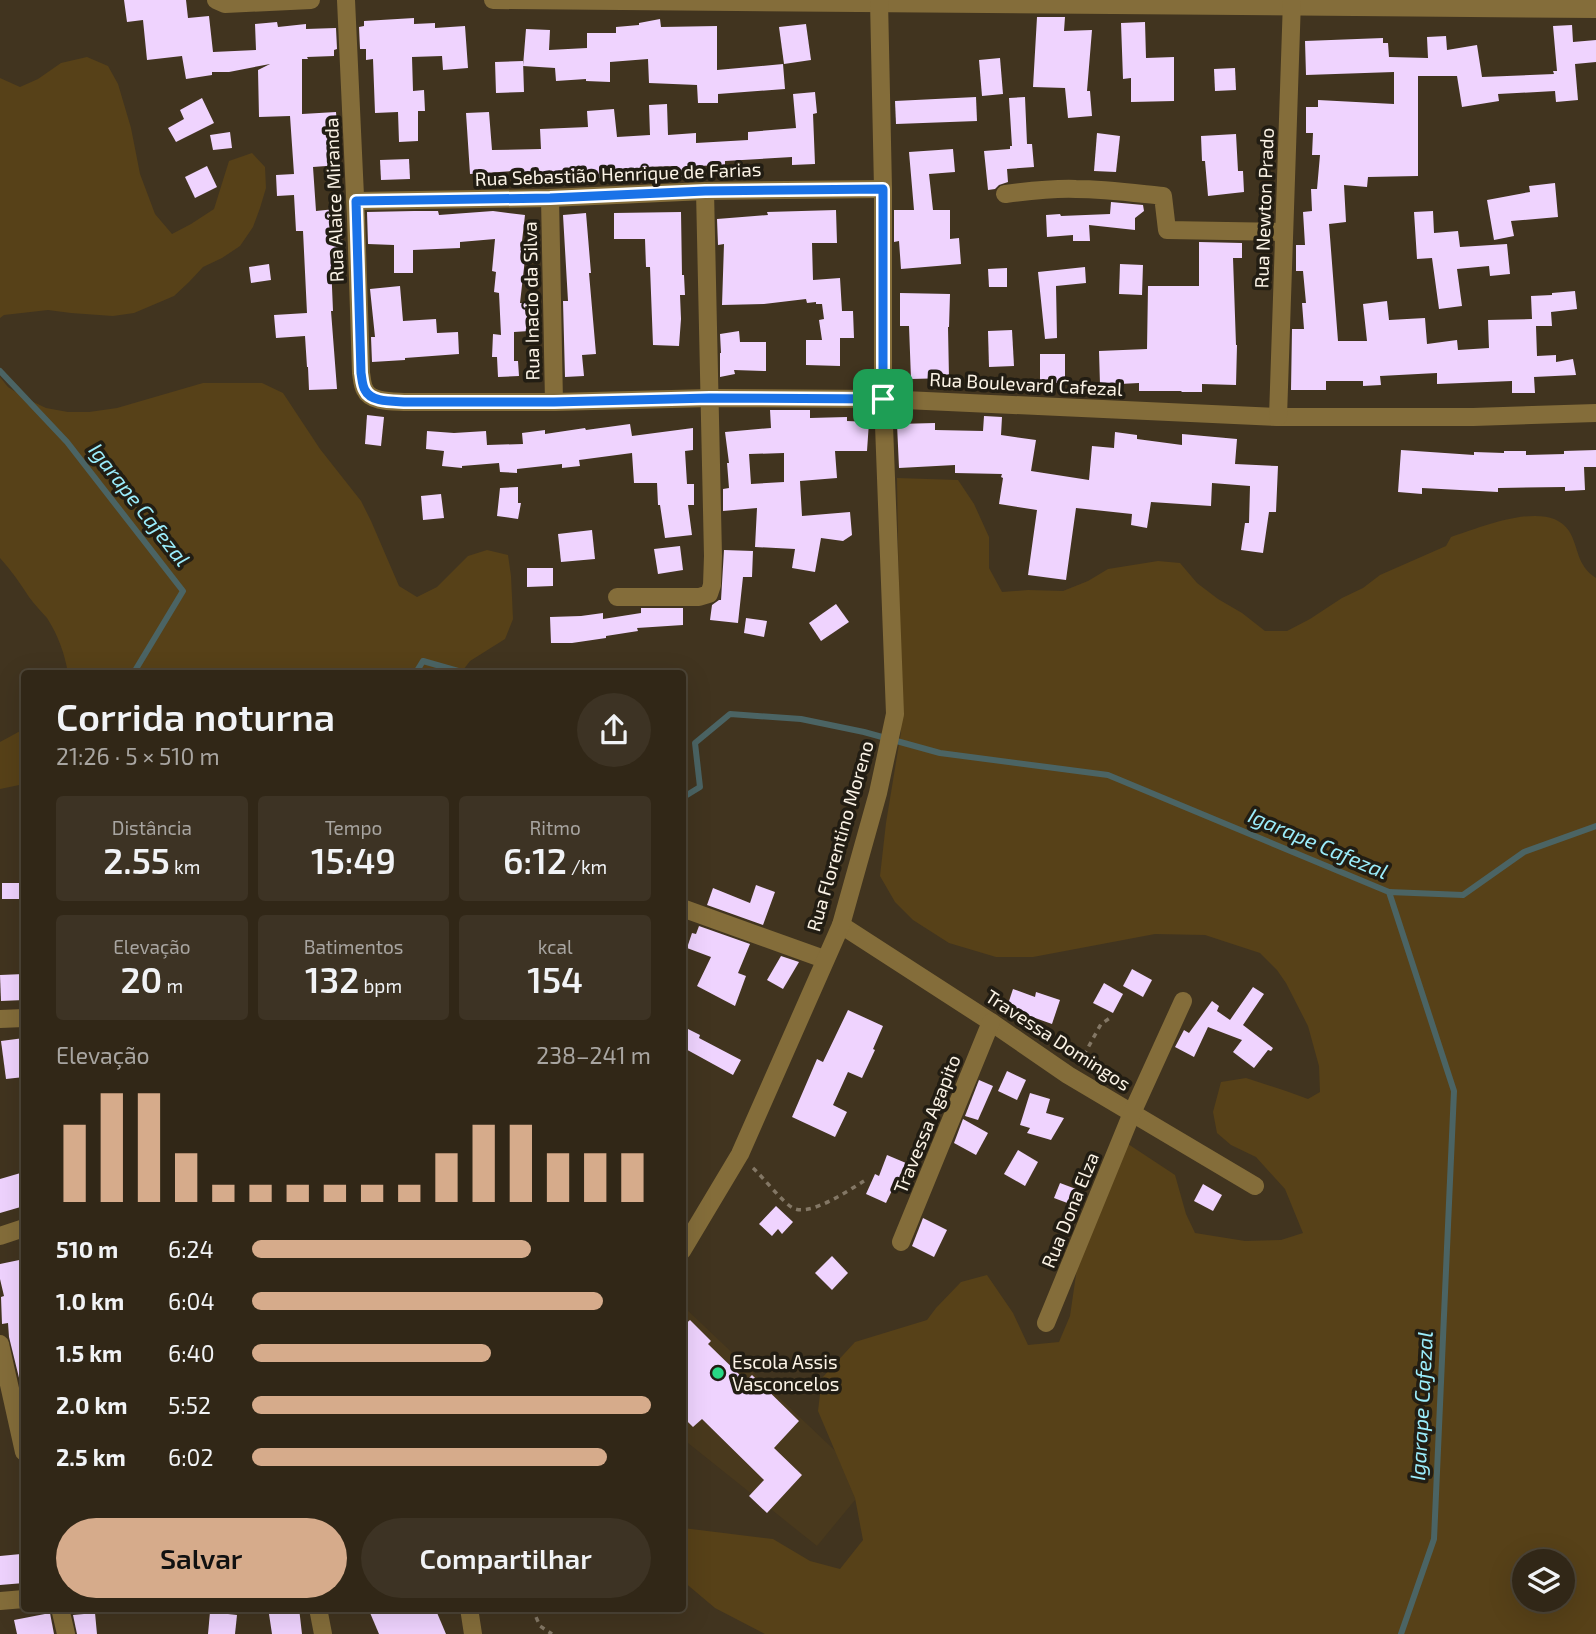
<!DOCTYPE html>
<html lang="pt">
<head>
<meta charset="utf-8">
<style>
  :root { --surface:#312717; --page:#3d3324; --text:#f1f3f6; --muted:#a8a5a1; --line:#4c4436; --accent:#d6ab8b }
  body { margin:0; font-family:"Exo 2",sans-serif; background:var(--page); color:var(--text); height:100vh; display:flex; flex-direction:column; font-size:26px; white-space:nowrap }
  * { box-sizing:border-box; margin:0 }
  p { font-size:23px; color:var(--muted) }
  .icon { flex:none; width:38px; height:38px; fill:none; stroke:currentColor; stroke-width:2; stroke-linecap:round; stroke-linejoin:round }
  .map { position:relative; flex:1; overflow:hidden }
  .sheet { position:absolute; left:21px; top:670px; width:665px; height:942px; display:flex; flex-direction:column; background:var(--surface); border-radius:7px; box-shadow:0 7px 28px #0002,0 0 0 2px var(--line) }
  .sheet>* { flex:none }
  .fabs { position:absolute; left:1512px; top:1549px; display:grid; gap:14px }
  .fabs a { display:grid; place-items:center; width:63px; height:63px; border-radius:50%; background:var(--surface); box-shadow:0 7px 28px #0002,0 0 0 2px var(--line); font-size:35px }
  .pin { position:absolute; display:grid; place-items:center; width:60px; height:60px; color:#fff; margin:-30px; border-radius:14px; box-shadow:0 4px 10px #0006 }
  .round { display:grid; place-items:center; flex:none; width:74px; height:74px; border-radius:37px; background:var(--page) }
  .summary { display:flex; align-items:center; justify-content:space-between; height:119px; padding:0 35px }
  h1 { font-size:38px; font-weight:600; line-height:52px }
  .figures { display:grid; grid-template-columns:repeat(3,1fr); gap:10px; height:119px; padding:7px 35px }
  .figures div { display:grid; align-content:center; border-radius:7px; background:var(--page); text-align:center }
  .figures b { font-size:35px; font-weight:600 }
  .figures small { font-size:19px; font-weight:400 }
  .figures p { font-size:19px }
  .chart { height:196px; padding:14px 35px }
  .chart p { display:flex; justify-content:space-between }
  .chart svg { width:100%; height:126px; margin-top:7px; stroke:var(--accent); stroke-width:6 }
  .cta { display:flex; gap:14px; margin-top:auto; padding:14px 35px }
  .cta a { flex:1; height:80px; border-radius:42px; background:var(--accent); color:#111; font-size:28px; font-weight:600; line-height:80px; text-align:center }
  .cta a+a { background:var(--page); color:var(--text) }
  ul { padding:0 35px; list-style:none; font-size:23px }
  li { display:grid; grid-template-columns:112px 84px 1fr; align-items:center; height:52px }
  li i { height:18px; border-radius:9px; background:var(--accent) }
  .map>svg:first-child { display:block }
  .built { fill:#49391d }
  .green { fill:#574118; fill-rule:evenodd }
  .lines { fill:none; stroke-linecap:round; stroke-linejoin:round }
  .stream { stroke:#4b6464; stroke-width:6 }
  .building { fill:#efd3fe; fill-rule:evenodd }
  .path { stroke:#837765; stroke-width:3.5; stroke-dasharray:5 5; stroke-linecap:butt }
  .minor { stroke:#846d3a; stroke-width:18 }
  .route-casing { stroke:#fff; stroke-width:14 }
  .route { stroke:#1a73e8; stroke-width:9 }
  .poi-dot { fill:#28d885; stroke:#221d13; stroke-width:2.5 }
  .labels { text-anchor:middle; stroke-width:7; stroke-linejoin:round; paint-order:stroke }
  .street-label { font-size:19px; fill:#fbf3e6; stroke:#221d13 }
  .poi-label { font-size:19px; fill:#fbf3e6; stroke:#221d13; text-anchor:start }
  .water-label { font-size:21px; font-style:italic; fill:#9bedfc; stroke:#221d13 }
</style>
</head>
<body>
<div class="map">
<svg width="1596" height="1634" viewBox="0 0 1596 1634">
  <rect width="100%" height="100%" fill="#41341f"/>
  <polygon class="built" points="683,1306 869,1483 817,1546 683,1439"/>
  <g class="green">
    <polygon points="87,57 108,66 118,84 131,128 140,174 155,214 172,234 191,224 214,209 229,161 252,153 265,167 266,188 260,208 253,227 240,246 222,258 203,267 189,282 174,296 134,313 113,316 71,313 48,310 4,315 0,318 0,78 20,87 38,79 61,63"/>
    <path d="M0,377L8,387L27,399L46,408L68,412H89L117,408L203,383H262L283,393L320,449L361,501L371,521L399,586L417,597L437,587L468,556L487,550L508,555L511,576L513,619L505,639L470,661L460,674H68C65,654 58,635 47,618C41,611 35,605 29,597C20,583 11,570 0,558Z"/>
    <path d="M897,478L958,480L974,504L989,537V568L1002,592L1028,590L1063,591L1088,581L1108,569L1158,561L1180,563L1197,583L1218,599L1242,613L1265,631H1287L1310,619L1342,598L1363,588L1380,575L1446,546L1451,537C1480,528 1548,498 1569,531C1579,547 1576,565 1596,578V1634H765L715,1608L683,1581V1528L773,1539L810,1561L840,1569L863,1540L855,1498L818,1411L822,1378L855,1342L927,1320L936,1308L961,1282L987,1275L1013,1313L1028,1345L1059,1342L1070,1316L1078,1261L1125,1142L1175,1175L1186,1214L1195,1233L1245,1241L1281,1240L1303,1233L1285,1189L1256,1157L1231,1145L1217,1133L1213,1112L1221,1082L1246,1078L1286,1091L1308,1099L1320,1092L1319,1066L1308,1026L1286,983L1277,970L1260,953L1205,935L1155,934L1033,957H996L949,943L913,920L895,902L880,876L886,823L901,732ZM1524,1561H1563V1600H1524Z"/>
    <polygon points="24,729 24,784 0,789 0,742"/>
  </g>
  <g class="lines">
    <g class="stream">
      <polyline points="0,371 67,442 183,591 133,674"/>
      <polyline points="415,674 423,661 458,671 463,674"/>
      <polyline points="682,798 700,787 695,743 730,714 801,719 864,732 940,753 1108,775 1389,892 1454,1091 1434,1539 1401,1634"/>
      <polyline points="1389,892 1463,895 1524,852 1596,826"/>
    </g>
  </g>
  <g class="building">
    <polygon points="124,0 186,0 188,18 209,16 213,52 256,50 255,24 277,22 278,27 306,24 306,29 336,28 337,49 334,50 334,56 307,57 308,59 302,59 302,114 336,112 340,165 313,167 316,211 335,209 337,233 342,233 343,262 331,263 333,311 331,311 337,389 309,390 308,367 307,367 305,336 276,338 274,315 307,313 303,231 296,231 294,195 277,196 276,175 294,174 290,116 259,117 258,70 270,64 229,72 212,72 212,75 186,79 182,56 147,60 143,20 127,22"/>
    <polygon points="1037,17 1065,17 1064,31 1092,30 1087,91 1090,91 1092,116 1068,118 1065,88 1033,87"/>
    <polygon points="414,18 414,24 435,23 435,28 465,26 468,68 443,70 442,56 412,57 413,91 424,90 425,111 418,111 418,141 399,142 398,112 375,113 373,59 366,60 366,49 360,49 359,27 364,26 364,21"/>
    <polygon points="660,19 661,27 717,26 717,70 783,64 785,89 718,94 718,103 698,103 697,85 649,83 648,59 610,62 610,82 586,81 586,79 556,81 555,68 523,66 526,29 550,30 549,50 587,48 587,33 616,33 616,27 639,25 639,23"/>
    <polygon points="1145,22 1146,58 1174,57 1174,101 1131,102 1131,78 1123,79 1121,23"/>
    <polygon points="806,24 811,60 784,64 779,27"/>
    <polygon points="1572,25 1573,42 1596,40 1596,62 1575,64 1578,100 1556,102 1555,91 1498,94 1499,101 1462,107 1457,76 1418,76 1418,176 1368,177 1367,187 1344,185 1346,222 1329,224 1338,341 1367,341 1363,304 1387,301 1389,320 1425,318 1427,344 1457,340 1458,350 1489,348 1488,320 1532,319 1531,296 1552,295 1552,293 1575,291 1577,309 1551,312 1552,326 1536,326 1537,356 1556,355 1556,362 1573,359 1576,375 1534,377 1535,393 1512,393 1512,381 1437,384 1437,373 1380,376 1381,385 1363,386 1363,381 1326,381 1326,390 1291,390 1292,329 1304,329 1302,303 1306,303 1303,271 1296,271 1296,245 1305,245 1303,212 1312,211 1311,189 1317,189 1320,155 1312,155 1313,133 1306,133 1306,107 1318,107 1318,100 1394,104 1394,72 1306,75 1305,41 1383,38 1383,43 1388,43 1389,57 1428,58 1427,37 1446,36 1447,50 1477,45 1482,77 1554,74 1553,71 1557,71 1553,26"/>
    <polygon points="1000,58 1003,94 982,96 979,60"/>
    <polygon points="523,61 524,92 496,93 495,62"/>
    <polygon points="1235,68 1236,90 1215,91 1214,69"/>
    <polygon points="815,92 817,113 813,114 815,164 792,165 792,157 725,161 725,165 697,166 698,176 678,177 677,166 642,167 643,176 580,179 580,184 543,186 513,186 513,171 470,174 466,113 489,112 492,150 541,149 540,129 588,127 587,111 614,109 617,137 650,135 649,105 667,104 668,135 696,133 696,143 748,140 748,132 796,128 793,94"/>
    <polygon points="976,97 977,121 896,124 895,101"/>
    <polygon points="1025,97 1027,144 1032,144 1034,167 1007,169 1008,182 999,185 995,189 988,190 984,151 1010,149 1010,146 1012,146 1009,98"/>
    <polygon points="202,98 214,123 176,142 168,128 184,119 180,110"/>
    <polygon points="230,132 232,148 213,150 210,135"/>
    <polygon points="1097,133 1120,136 1116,172 1094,171"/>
    <polygon points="1236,134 1238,171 1243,171 1244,192 1208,196 1205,161 1202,161 1201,136"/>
    <polygon points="953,149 955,172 929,174 933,210 950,210 950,239 959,238 961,264 901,269 899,241 894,242 894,210 914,210 909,152"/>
    <polygon points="409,159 410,179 381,180 380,160"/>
    <polygon points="207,166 217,187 195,198 185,177"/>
    <polygon points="1555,183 1558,217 1511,221 1514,236 1494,240 1487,200 1530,192 1529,186"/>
    <polygon points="1111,202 1143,205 1144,211 1135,218 1135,230 1089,225 1090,241 1073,241 1073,235 1047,237 1046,215 1060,214 1061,216 1110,214"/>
    <polygon points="836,210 837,243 812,243 813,280 840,278 842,311 853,311 854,338 840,338 840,366 806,365 806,340 822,340 819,320 824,319 822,304 816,304 816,302 807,303 806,299 764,304 722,305 724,244 718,245 717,219 768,215 767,212"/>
    <polygon points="414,211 438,211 439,215 493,211 525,215 521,250 526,250 520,303 527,303 529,331 514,332 514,361 518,361 519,376 498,377 497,357 492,357 493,334 501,335 499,293 494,292 496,272 492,271 495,239 460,242 460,248 413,250 413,273 394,273 394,245 368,244 367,212"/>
    <polygon points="1433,211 1434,233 1458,231 1460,247 1507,244 1510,274 1490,276 1489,266 1457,269 1462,306 1439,309 1432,258 1417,259 1414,212"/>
    <polygon points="681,212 682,275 684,275 685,295 680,295 681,319 679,346 653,345 650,267 646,267 645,239 614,239 614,213"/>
    <polygon points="586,213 591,273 589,273 596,354 582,355 584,376 565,377 563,301 568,301 563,215"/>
    <polygon points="1199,242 1242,243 1242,258 1233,258 1236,345 1237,345 1236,385 1202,384 1202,392 1182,392 1181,391 1139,391 1139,383 1100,385 1099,351 1147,349 1148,286 1199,286"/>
    <polygon points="269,264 271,280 251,283 249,267"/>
    <polygon points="1120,264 1143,265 1142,295 1119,294"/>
    <polygon points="1085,267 1086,283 1056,286 1057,338 1045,339 1038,272"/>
    <polygon points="1007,268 1007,287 989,287 988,269"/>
    <polygon points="400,286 403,321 436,319 437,333 458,332 459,354 405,358 405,360 372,362 371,337 375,337 370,289"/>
    <polygon points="900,293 950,294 949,327 948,327 949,378 911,379 909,326 900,326"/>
    <polygon points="1012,330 1014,366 989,367 988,331"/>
    <polygon points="739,331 740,342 766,342 766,371 734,370 735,374 720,377 720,353 721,353 720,334"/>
    <rect x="1040" y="354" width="25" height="29"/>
    <path d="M770,410H810V418L847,417V421L869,422L867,451H835L837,478L800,481L802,516L850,512L852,535L843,541L821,538L815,572L792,568L795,549L755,547L757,508L723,511V489L729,488L727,463H729L725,432L771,428ZM784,453V482L751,484L749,454Z"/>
    <polygon points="367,415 384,417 381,446 365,444"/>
    <polygon points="984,416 1002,417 1001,435 1036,440 1031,471 1089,480 1092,446 1114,448 1115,432 1137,435 1137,439 1182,445 1182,434 1237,439 1235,464 1278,466 1276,512 1269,512 1263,553 1241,550 1245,523 1249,523 1250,486 1212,483 1211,506 1151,502 1147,528 1131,525 1132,514 1076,508 1066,580 1028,575 1037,510 999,504 1003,478 1001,477 1002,474 955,473 955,465 899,468 897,424 935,423 935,430 983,431"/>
    <polygon points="630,424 632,436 693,428 693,450 685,451 687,484 694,484 694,505 688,505 692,535 665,538 660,505 658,505 657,483 634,483 632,453 579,460 580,466 562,468 562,464 517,469 517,473 500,472 499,463 462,466 462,468 442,466 444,451 426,449 427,431 454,433 486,431 487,445 523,444 522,433 545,430 545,434 585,428 586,430"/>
    <polygon points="1401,450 1474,455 1474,452 1504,453 1504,451 1526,451 1526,455 1564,454 1564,451 1596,450 1596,467 1584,467 1585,490 1565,491 1565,487 1498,488 1498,492 1422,488 1422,494 1398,492"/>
    <polygon points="518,487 518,503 521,503 518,519 497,516 500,488"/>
    <polygon points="441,494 444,518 423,520 421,496"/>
    <polygon points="592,530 595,559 561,562 558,534"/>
    <polygon points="680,546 683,570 658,574 654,549"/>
    <polygon points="724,550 753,551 752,577 743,577 738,623 710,620 712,605 719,600 721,600"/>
    <polygon points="527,568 553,568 553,586 527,587"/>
    <polygon points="836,604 849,622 821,641 809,623"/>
    <polygon points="641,608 683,608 683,625 637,628 638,631 606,636 606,638 572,643 551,643 550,617 581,616 603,613 603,619 641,613"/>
    <polygon points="746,618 767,621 764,637 744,633"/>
    <rect x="2" y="883" width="22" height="16"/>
    <polygon points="756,885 775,892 763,925 707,905 713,888 750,903"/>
    <polygon points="699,926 750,944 738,973 746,976 735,1006 697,986 711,957 687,948 692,933 696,934"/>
    <polygon points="781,956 799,962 783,989 767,980"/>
    <polygon points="1132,969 1152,980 1143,997 1123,986"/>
    <polygon points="24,974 24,1000 1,1001 0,975"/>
    <polygon points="1104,983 1123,994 1113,1013 1093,1003"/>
    <polygon points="1253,987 1264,994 1243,1025 1273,1048 1271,1051 1268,1050 1254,1068 1233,1052 1242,1040 1208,1027 1194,1057 1175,1047 1184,1030 1189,1033 1212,1001 1219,1006 1217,1011 1230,1020"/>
    <polygon points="1013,989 1035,997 1036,992 1060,1000 1052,1024 1024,1014 1023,1016 1006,1010"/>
    <polygon points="848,1010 883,1026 873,1049 875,1050 862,1078 848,1072 833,1105 847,1112 835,1137 792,1117 817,1059 823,1062"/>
    <polygon points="682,1026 700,1035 699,1038 741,1060 733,1075 682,1047"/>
    <polygon points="24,1038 24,1077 6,1079 1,1041"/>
    <polygon points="1007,1071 1026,1080 1017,1100 998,1091"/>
    <polygon points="979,1080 993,1086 978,1120 965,1116"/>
    <polygon points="1030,1093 1050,1099 1046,1113 1064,1118 1051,1140 1027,1133 1030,1128 1020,1125"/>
    <polygon points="963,1119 988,1133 976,1155 954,1143"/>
    <polygon points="1018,1150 1038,1162 1025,1186 1004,1174"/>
    <polygon points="887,1155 906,1163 899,1181 897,1180 886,1203 866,1194 875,1174 879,1176"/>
    <polygon points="24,1172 24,1206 0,1213 0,1179"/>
    <polygon points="1060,1183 1076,1189 1070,1204 1054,1198"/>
    <polygon points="1203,1184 1222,1195 1213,1211 1194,1201"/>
    <polygon points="776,1206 793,1222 782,1234 778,1229 772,1236 759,1224"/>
    <polygon points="923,1218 947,1230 934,1257 912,1246"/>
    <polygon points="832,1256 848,1273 832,1290 815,1273"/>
    <polygon points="24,1259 24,1390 22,1390 9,1337 8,1323 2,1324 1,1297 4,1296 0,1279 0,1264"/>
    <polygon points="690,1320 711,1341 708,1344 746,1381 752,1375 799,1421 774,1448 802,1475 767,1513 749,1496 764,1480 702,1419 693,1427 682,1416 682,1327"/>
    <polygon points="21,1554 24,1583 0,1585 0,1556"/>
    <polygon points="284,1608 299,1608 302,1634 272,1634 269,1614 285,1612"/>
    <polygon points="368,1608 435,1608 446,1634 379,1634"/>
    <polygon points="210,1612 237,1615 235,1634 208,1634"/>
    <polygon points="50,1613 54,1634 17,1634 14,1620"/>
    <polygon points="95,1613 97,1634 77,1634 73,1615"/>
  </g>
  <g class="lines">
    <g class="path">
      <polyline points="1079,1064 1101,1024 1110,1018"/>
      <path d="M753,1168C763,1177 783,1203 793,1208C810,1217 849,1190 864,1181"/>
      <polyline points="532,1608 540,1626 552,1634"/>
    </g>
    <g class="minor">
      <polyline points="216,0 225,4 311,0"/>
      <path d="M346,0L356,218L361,373C362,378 362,385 365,390C371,403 394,401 407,402H554L710,398L883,399L1278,417H1473L1596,413"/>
      <polyline points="493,0 1596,9"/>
      <path d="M1005,194C1029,191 1052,188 1076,189C1105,189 1134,193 1163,196L1167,230L1284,232"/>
      <polyline points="550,198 554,402"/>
      <polyline points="356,201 550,198 705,191 883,189"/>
      <polyline points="1278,417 1292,0"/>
      <polyline points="617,597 699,597 709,594 712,585 713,556 705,191"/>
      <polyline points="682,908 824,959"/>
      <polyline points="841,925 991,1022 1068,1075 1255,1186"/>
      <polyline points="0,1019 24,1018"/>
      <polyline points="0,1236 24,1228"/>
      <polyline points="901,1242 991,1022"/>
      <polyline points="682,1251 740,1154 841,925 878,793 895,714 883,399 883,189 879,0"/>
      <polyline points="1046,1323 1132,1113 1183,1001"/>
      <polyline points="0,1344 24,1452"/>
      <polyline points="0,1601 24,1599"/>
      <polyline points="60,1608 66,1634"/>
      <polyline points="318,1608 323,1634"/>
      <polyline points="469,1608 473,1634"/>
    </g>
  </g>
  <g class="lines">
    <defs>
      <path id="route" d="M883,189V399L710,398L554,402H407C394,401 371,403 365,390C362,385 362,378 361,373L356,201L550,198L705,191Z"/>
    </defs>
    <use href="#route" class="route-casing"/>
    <use href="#route" class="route"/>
  </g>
  <circle class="poi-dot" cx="718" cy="1373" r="7"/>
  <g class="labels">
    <g class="street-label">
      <text transform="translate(618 174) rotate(-2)" y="7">Rua Sebastião Henrique de Farias</text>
      <text transform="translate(334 200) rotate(-92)" y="7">Rua Alaice Miranda</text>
      <text transform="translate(1264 208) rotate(-88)" y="7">Rua Newton Prado</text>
      <text transform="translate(531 301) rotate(-91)" y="7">Rua Inacio da Silva</text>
      <text transform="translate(1026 384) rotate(3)" y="7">Rua Boulevard Cafezal</text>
      <text transform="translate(840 836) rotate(-74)" y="7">Rua Florentino Moreno</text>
      <text transform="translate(1058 1040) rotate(33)" y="7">Travessa Domingos</text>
      <text transform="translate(927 1124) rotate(-68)" y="7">Travessa Agapito</text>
      <text transform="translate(1070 1210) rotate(-68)" y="7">Rua Dona Elza</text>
    </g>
    <g class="poi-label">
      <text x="732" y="1369">Escola Assis<tspan x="732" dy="22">Vasconcelos</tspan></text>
    </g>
    <g class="water-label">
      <text transform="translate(139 505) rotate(52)" y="7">Igarape Cafezal</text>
      <text transform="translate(1318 844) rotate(23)" y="7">Igarape Cafezal</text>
      <text transform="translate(1422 1406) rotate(-87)" y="7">Igarape Cafezal</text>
    </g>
  </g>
</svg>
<div class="fabs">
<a><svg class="icon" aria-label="layers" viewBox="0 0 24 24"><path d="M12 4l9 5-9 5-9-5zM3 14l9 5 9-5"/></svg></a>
</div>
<div class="pin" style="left:883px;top:399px;background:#1e9e55"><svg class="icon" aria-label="arrive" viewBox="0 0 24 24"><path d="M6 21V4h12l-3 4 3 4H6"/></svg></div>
<section class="sheet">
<div class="summary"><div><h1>Corrida noturna</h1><p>21:26 · 5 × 510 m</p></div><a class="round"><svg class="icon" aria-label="share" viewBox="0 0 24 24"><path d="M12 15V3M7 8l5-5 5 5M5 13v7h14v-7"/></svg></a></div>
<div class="figures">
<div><p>Distância</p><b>2.55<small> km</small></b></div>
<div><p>Tempo</p><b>15:49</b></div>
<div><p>Ritmo</p><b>6:12<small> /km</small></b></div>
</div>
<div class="figures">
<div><p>Elevação</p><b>20<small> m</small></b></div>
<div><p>Batimentos</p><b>132<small> bpm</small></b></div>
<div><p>kcal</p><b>154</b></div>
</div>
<div class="chart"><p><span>Elevação</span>238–241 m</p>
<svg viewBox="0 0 160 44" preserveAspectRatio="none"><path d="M5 44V17M15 44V6M25 44V6M35 44V27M45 44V38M55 44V38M65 44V38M75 44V38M85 44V38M95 44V38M105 44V27M115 44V17M125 44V17M135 44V27M145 44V27M155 44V27"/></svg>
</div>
<ul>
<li><b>510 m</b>6:24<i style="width:70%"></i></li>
<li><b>1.0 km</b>6:04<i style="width:88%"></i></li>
<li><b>1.5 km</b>6:40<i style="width:60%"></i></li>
<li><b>2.0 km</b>5:52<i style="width:100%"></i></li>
<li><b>2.5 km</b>6:02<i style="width:89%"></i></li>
</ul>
<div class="cta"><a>Salvar</a><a>Compartilhar</a></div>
</section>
</div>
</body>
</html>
